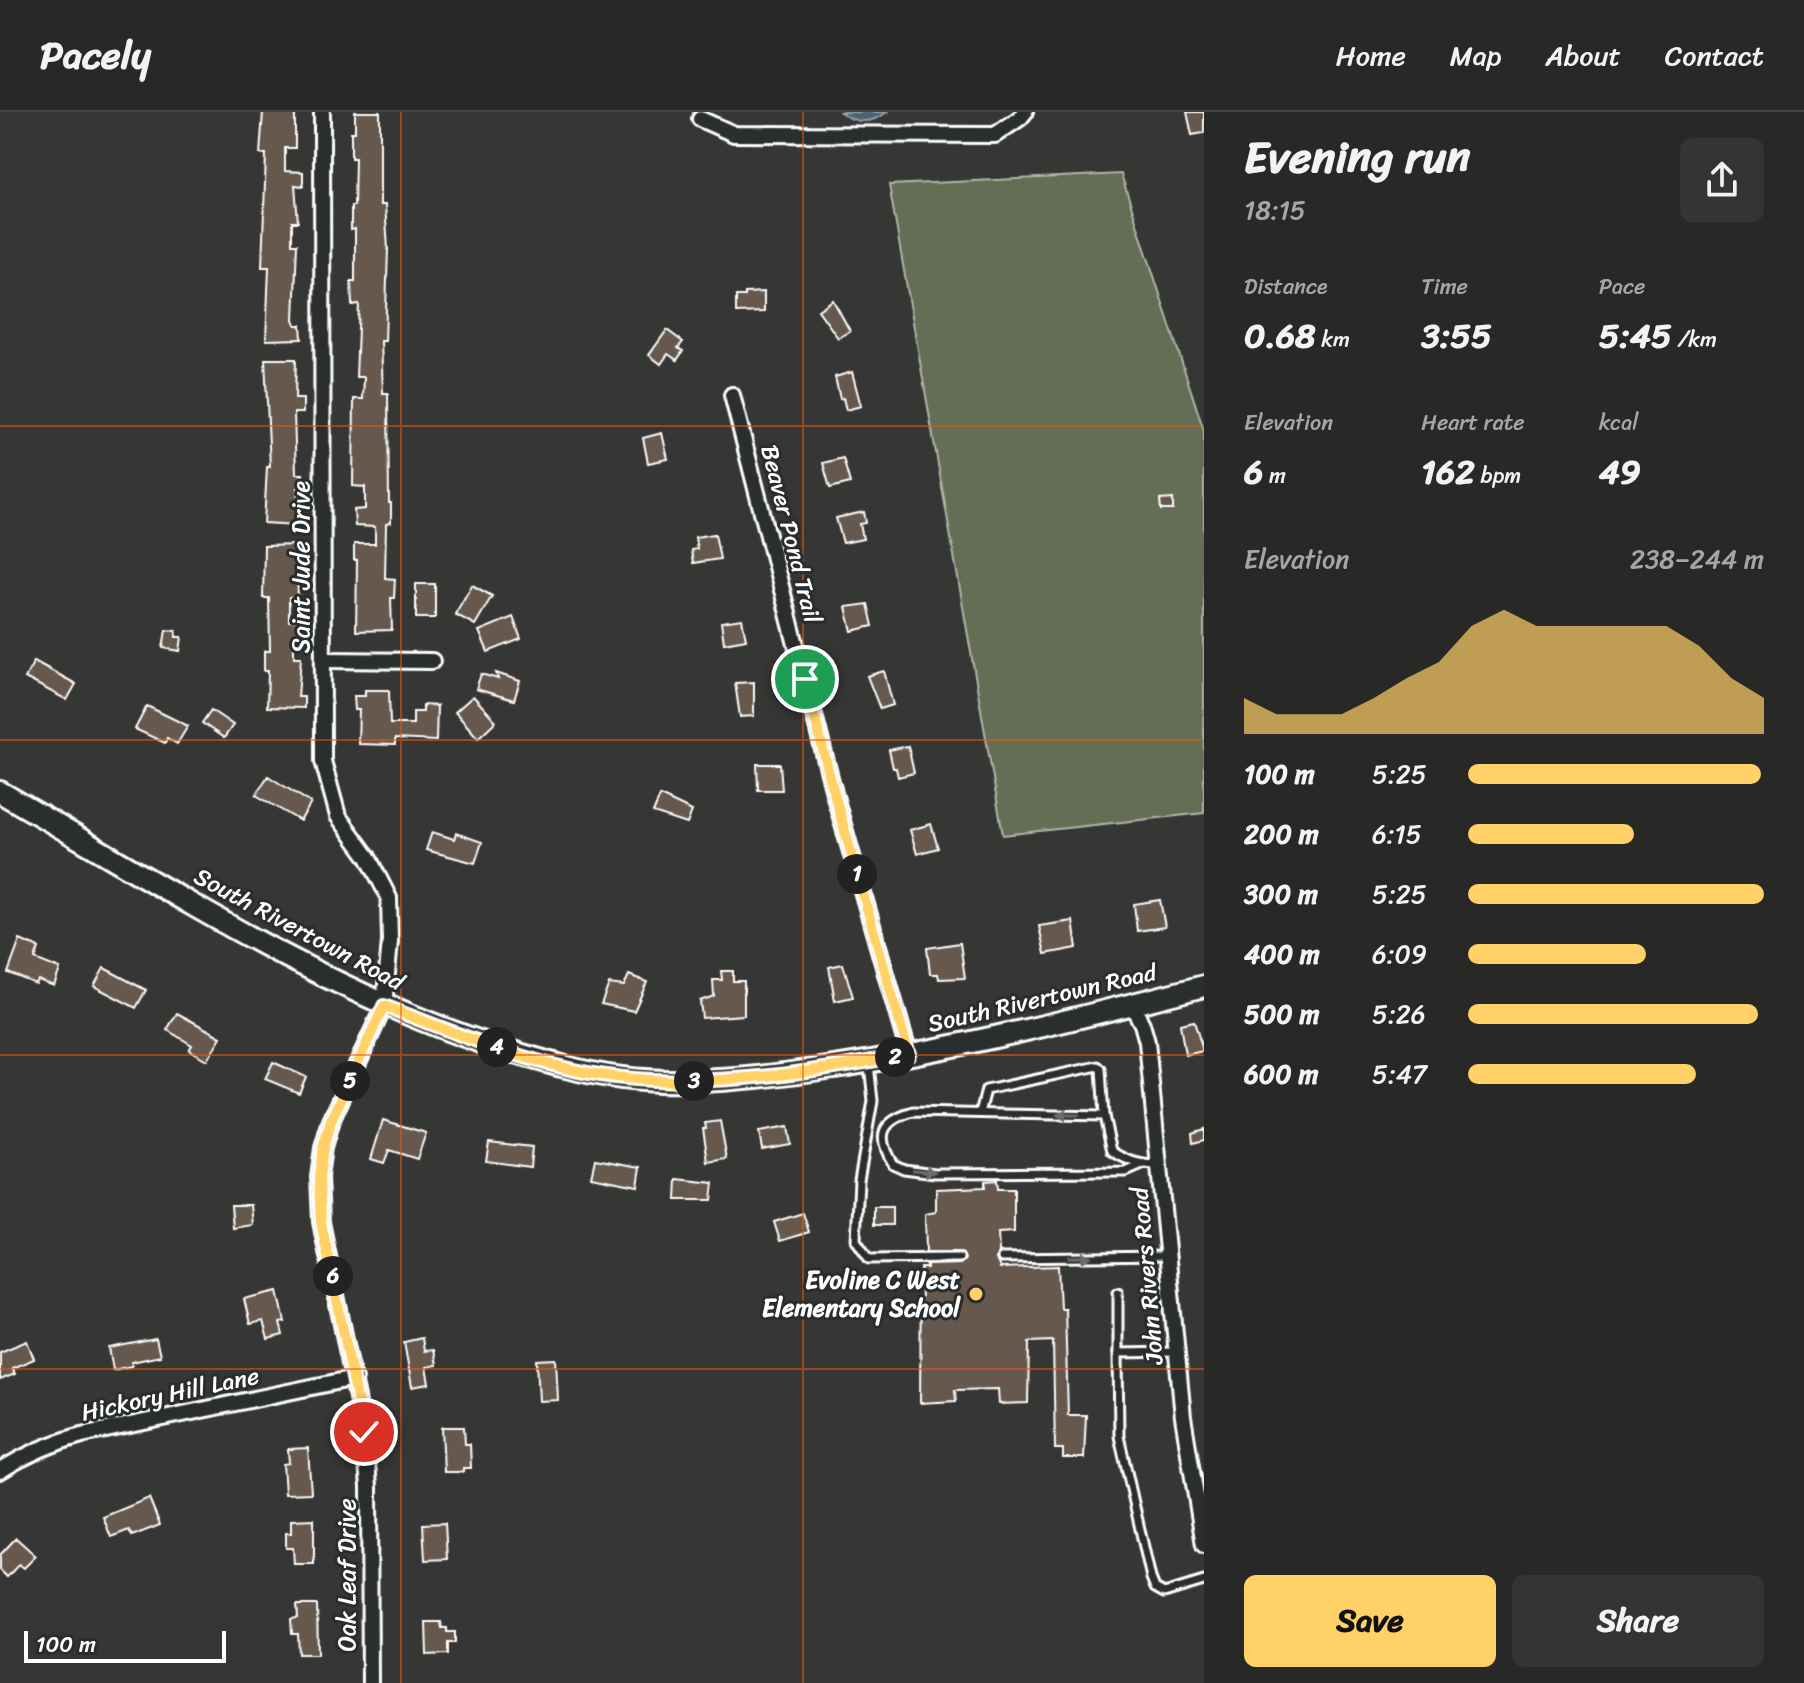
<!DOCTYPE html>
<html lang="en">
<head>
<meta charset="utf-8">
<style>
  :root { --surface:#282827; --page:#343433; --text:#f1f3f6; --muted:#a5a6a7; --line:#444; --accent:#ffd166 }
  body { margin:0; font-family:Sriracha,sans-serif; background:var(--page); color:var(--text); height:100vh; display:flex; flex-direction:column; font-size:30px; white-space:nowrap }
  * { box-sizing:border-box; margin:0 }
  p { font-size:26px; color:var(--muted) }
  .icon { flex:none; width:44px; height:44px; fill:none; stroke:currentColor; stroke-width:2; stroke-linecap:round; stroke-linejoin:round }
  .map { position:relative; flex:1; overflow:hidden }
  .drawer { display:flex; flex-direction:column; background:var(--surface); width:600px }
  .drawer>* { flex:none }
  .scale { position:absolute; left:24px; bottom:20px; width:202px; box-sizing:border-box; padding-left:8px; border:4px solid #fff; border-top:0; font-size:22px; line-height:28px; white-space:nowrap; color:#fff; -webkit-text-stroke:6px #2a2d2e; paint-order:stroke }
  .pin { position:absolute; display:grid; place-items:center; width:68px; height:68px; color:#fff; margin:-34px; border:4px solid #fff; border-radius:50%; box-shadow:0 2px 8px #0007 }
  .km { position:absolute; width:40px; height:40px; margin:-20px; border-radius:50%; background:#222; color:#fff; font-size:22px; line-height:40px; text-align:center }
  .round { display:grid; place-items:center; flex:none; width:84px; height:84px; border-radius:12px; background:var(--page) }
  .head { display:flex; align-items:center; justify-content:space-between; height:136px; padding:0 40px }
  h1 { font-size:44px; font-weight:800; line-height:60px }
  .stats { display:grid; grid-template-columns:repeat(3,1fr); gap:12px; height:136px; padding:8px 40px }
  .stats div { display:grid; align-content:center }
  .stats b { font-size:34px; font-weight:800 }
  .stats small { font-size:22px; font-weight:400 }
  .stats p { font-size:22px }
  .chart { height:224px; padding:16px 40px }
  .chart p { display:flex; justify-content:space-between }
  .chart svg { width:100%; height:144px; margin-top:8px; fill:var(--accent); opacity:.7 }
  .button { display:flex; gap:16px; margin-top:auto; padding:16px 40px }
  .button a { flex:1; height:92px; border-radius:12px; background:var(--accent); color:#111; font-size:32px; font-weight:800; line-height:92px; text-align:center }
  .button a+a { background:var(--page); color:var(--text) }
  ul { padding:0 40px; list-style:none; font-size:26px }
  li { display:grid; grid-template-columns:128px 96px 1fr; align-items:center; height:60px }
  li i { height:20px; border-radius:10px; background:var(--accent) }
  header { display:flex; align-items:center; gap:48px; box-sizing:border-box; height:112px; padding:0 40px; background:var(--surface); border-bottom:2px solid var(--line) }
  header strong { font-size:38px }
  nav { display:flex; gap:44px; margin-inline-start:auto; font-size:28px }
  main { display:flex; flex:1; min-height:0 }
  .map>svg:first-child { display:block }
  .green { fill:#636e55; stroke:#b1b6aa; stroke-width:2 }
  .water { fill:#4b646f; stroke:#93a2a9; stroke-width:2 }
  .building { fill:#66594d; stroke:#fff; stroke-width:2 }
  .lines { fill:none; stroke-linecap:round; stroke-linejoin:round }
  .lane-casing { stroke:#fff; stroke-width:13 }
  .street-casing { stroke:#fff; stroke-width:20 }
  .secondary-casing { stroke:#fff; stroke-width:26 }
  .lane { stroke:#2a2d2e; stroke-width:7 }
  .street { stroke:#2a2d2e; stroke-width:14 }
  .secondary { stroke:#2a2d2e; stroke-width:20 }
  .oneway { fill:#6a6c6d }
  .route-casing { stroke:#fff; stroke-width:16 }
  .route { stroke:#ffd166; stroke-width:10 }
  .grid { fill:none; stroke:#e8590c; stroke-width:2; stroke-opacity:0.55 }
  .poi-dot { fill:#ffd166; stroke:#2a2d2e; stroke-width:3 }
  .labels { text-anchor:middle; stroke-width:6; stroke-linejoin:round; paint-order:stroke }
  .street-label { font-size:24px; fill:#fff; stroke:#2a2d2e }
  .poi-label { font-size:24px; font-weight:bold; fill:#fff; stroke:#2a2d2e; text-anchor:end }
</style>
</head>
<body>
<header>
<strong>Pacely</strong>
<nav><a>Home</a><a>Map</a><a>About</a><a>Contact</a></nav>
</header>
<main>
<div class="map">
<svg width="1204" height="1571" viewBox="0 0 1204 1571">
  <rect width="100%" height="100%" fill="#363634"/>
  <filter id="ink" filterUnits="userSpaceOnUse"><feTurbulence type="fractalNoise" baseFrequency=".0125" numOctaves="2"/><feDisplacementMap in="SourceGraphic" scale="16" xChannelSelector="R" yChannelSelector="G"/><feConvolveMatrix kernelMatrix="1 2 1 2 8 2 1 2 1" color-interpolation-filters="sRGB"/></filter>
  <g filter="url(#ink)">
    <polygon class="green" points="1121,62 1204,319 1204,701 1003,723 889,73"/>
    <path class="water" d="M840,0H887C872,12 855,12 840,0Z"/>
    <g class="building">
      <polygon points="263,0 295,0 295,36 285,36 285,59 303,60 303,74 295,73 298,110 292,110 292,132 297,132 294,207 296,213 301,213 302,227 266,228 269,155 262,155 266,42 260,42"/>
      <polygon points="355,0 380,0 380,93 385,93 388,137 385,229 381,229 383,281 388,281 389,391 391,391 391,411 386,412 385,466 395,467 394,486 391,486 392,518 356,519 357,448 354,448 354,432 375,432 375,415 355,414 354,398 365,397 365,375 353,374 354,287 363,287 364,265 356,265 359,192 352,193 351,169 355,169 355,117 351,118 351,94 354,94 355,46 351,46 351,20 355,20"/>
      <polygon points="1187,0 1204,0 1204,21 1192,23"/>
      <polygon points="764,180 764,200 736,201 736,184 745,184 745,181"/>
      <polygon points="833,188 850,219 838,226 818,198"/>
      <polygon points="667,218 683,230 678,236 683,239 677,248 668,242 661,252 649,243"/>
      <polygon points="265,247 296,247 295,287 303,287 303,301 294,301 296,362 303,362 302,376 298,376 297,413 264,411 267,355 270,355"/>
      <polygon points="852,260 861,294 846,298 843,286 840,287 835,265"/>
      <polygon points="662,321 668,347 648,351 643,326"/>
      <polygon points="843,346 850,371 830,376 823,351"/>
      <polygon points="1173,387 1173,398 1161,398 1160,388"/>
      <polygon points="864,400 866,411 860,412 863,427 843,431 836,406"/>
      <polygon points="715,422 720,447 693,451 691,438 697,437 695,425"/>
      <polygon points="296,433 296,440 303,440 304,453 297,453 298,486 289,486 289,509 299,509 300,523 294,523 294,545 301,545 298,585 304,585 304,596 267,595 268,559 264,559 264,539 270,539 269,486 263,486 264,434"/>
      <rect x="416" y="472" width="19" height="34"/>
      <polygon points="472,473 492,484 475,513 455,502"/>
      <polygon points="868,492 873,514 852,519 846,495"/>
      <polygon points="513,505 521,527 488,540 479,519"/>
      <polygon points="742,507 746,527 724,531 721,510"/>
      <polygon points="166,518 176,519 176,525 182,525 180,539 163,536"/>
      <polygon points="34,549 76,572 67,588 25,566"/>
      <polygon points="884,559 893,593 880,597 867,564"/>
      <polygon points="496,561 520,569 514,588 476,577 481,562 498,567"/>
      <polygon points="754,570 754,604 740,605 735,571"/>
      <polygon points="365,578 389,578 390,612 413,612 413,600 423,600 423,593 437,594 436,629 395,627 395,633 358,632 359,598 355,598 354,584 365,584"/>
      <polygon points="473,584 496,609 478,626 455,600"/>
      <polygon points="147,594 188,614 177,632 167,626 165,631 135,617"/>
      <polygon points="211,598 233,613 224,626 202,611"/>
      <polygon points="908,634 914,661 898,665 896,656 893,656 889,638"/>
      <polygon points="757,652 780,652 782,678 758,678"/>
      <polygon points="268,664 311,691 300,709 256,683"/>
      <polygon points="660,684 692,699 687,712 653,701"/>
      <polygon points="931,712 938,736 917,742 910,718"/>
      <polygon points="432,720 454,727 456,721 482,730 475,751 426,738"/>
      <polygon points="1160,788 1165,815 1137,819 1134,792"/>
      <polygon points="1073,809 1077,836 1045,842 1039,814"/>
      <polygon points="20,828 39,836 35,847 60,857 54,874 38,868 36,872 8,861"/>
      <polygon points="960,831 965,866 939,867 938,862 930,862 927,836"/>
      <polygon points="843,852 853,885 835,889 829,855"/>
      <polygon points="104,856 146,878 136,896 94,874"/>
      <polygon points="721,859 733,859 733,869 744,869 744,903 702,906 700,889 714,884 713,868 722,868"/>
      <polygon points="629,863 647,870 634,899 601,892 609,872 624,874"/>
      <polygon points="177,901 221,925 207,948 189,938 192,933 167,918"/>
      <polygon points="1194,909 1203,939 1185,943 1180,912"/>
      <polygon points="273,950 306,965 299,981 265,967"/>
      <polygon points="383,1008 426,1021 417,1047 389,1038 384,1051 371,1047"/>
      <polygon points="720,1009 727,1047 708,1050 703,1016 706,1016 705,1011"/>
      <polygon points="787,1015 790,1032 762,1037 759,1020"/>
      <polygon points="1204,1017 1204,1028 1193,1031 1192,1021"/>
      <polygon points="489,1030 532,1035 530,1055 486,1049"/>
      <polygon points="595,1047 641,1055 638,1074 591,1065"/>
      <polygon points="677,1067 714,1071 712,1088 676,1088"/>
      <polygon points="997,1068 998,1077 1014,1077 1014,1120 998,1121 999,1140 996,1147 1000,1156 1058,1154 1060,1196 1065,1196 1068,1303 1086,1303 1084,1346 1063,1346 1063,1337 1055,1337 1053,1229 1029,1230 1028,1291 999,1292 998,1277 955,1278 956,1289 920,1291 921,1156 927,1156 927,1153 960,1152 965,1147 960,1140 926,1140 925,1102 936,1100 936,1077 985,1075 985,1069"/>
      <polygon points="231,1093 251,1093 253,1113 233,1116"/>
      <rect x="874" y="1095" width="18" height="18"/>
      <polygon points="803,1101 809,1120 780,1129 774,1110"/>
      <polygon points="278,1179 285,1210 280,1211 283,1223 268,1227 263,1209 250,1212 244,1187"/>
      <polygon points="422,1226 424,1239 433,1238 436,1253 426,1255 429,1272 412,1275 404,1230"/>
      <polygon points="156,1227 160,1244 132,1250 132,1254 113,1258 109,1236"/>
      <polygon points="27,1229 34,1247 12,1256 15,1262 0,1268 0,1240"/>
      <polygon points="556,1247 558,1288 539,1289 537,1248"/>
      <polygon points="442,1315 464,1315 465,1332 470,1332 471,1356 463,1356 463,1360 444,1360"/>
      <polygon points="308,1336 311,1381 285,1382 283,1352 289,1351 288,1337"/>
      <polygon points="149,1386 160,1413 132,1424 129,1418 111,1425 103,1405"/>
      <polygon points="314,1407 314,1452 294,1452 293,1436 286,1436 286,1421 291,1421 291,1408"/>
      <polygon points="445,1411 447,1447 425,1448 423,1412"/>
      <polygon points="16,1426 36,1444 24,1456 19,1452 7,1465 0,1458 0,1443"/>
      <polygon points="297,1493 317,1493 318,1542 299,1542 298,1522 292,1522 291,1507 298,1506"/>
      <polygon points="426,1510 441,1510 442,1516 447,1516 447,1520 455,1520 455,1531 448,1531 448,1542 427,1543"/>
    </g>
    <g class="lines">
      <defs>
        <g id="lane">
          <polyline points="869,952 873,989 859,1068 856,1128 869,1147 959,1146"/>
          <polyline points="980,1001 986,978 1098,954 1101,957 1104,1004"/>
          <path d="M1142,1053L1126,1060L935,1061L904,1057L893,1052C875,1023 882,1009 913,1000L1104,1004L1112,1039C1127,1049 1140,1053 1158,1053"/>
          <polyline points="1002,1146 1167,1144"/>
          <polyline points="1118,1180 1118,1241 1177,1240"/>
          <polyline points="1118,1241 1119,1324 1151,1466 1155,1476 1164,1481 1204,1469"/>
        </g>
        <g id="street">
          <polyline points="322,0 323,649 338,704 368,745 389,786 390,829 384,894 331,1009 323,1036 319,1065 321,1110 364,1320 369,1374 370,1571"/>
          <polyline points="700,7 734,22 995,23 1020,6 1025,0"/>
          <polyline points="732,283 834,681 909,942"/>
          <polyline points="323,548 432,549"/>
          <polyline points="1132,893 1142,912 1147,930 1183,1305 1204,1433"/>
          <path d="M0,1359C26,1342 52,1331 82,1323L355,1266"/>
        </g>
        <path id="secondary" d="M0,680C165,775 327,883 509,939C546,950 583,961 622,966C689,974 760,966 827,956C954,938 1079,906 1204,874"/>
      </defs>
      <use href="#lane" class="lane-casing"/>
      <use href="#street" class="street-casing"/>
      <use href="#secondary" class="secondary-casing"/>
      <use href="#lane" class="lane"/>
      <use href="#street" class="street"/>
      <use href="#secondary" class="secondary"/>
    </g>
    <defs><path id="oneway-solid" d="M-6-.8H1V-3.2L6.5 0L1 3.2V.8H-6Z" transform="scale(2)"/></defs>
    <g class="oneway">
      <use href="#oneway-solid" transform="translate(1068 1003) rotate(-180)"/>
      <use href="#oneway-solid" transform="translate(924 1059) rotate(6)"/>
      <use href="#oneway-solid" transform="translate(1080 1145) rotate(-1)"/>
    </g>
  </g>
  <g class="lines" filter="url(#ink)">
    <defs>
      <path id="route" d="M364,1320L321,1110L319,1065L323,1036L331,1009L384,894C461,923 541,958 624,966C719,975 816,960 909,942L834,681L805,567"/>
    </defs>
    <use href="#route" class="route-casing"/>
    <use href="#route" class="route"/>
  </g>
  <path class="grid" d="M401,0V1571M803,0V1571M0,314H1204M0,628H1204M0,943H1204M0,1257H1204"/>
  <circle class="poi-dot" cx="976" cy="1182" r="8"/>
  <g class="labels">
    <g class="street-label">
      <text transform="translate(791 422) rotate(76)" y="8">Beaver Pond Trail</text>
      <text transform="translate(301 455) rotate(-90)" y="8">Saint Jude Drive</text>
      <text transform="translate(299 817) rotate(28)" y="8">South Rivertown Road</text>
      <text transform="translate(1042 886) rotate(-13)" y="8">South Rivertown Road</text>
      <text transform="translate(1147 1164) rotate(-95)" y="8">John Rivers Road</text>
      <text transform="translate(170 1282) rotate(-12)" y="8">Hickory Hill Lane</text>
      <text transform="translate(347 1463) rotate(-90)" y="8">Oak Leaf Drive</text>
    </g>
    <g class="poi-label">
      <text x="960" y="1176">Evoline C West<tspan x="960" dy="28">Elementary School</tspan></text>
    </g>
  </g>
</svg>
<div class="scale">100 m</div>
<div class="pin" style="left:805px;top:567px;background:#1e9e55"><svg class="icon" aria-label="arrive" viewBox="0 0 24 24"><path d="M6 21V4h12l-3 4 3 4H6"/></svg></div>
<div class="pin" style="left:364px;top:1320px;background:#d93025"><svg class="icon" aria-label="check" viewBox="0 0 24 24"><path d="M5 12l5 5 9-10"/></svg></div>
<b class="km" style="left:857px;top:762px">1</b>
<b class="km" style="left:895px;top:945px">2</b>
<b class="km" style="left:694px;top:969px">3</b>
<b class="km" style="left:497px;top:935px">4</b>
<b class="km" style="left:350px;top:969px">5</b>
<b class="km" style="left:333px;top:1164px">6</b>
</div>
<section class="drawer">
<div class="head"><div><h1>Evening run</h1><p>18:15</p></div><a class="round"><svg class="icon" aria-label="share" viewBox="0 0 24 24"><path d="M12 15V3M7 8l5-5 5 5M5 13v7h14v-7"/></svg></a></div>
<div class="stats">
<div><p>Distance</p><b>0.68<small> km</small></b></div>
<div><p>Time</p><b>3:55</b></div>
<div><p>Pace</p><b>5:45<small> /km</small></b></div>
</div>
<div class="stats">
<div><p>Elevation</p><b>6<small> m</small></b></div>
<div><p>Heart rate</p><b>162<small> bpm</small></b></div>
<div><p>kcal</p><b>49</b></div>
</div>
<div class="chart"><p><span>Elevation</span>238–244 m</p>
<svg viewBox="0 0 160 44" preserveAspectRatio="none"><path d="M0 44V33L10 38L20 38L30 38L40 33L50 27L60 22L70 11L80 6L90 11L100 11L110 11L120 11L130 11L140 17L150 27L160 33V44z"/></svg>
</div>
<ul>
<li><b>100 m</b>5:25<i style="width:99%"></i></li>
<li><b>200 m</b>6:15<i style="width:56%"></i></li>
<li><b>300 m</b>5:25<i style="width:100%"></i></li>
<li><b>400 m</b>6:09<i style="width:60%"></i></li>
<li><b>500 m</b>5:26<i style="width:98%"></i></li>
<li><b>600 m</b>5:47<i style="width:77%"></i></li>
</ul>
<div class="button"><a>Save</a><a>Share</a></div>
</section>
</main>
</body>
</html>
